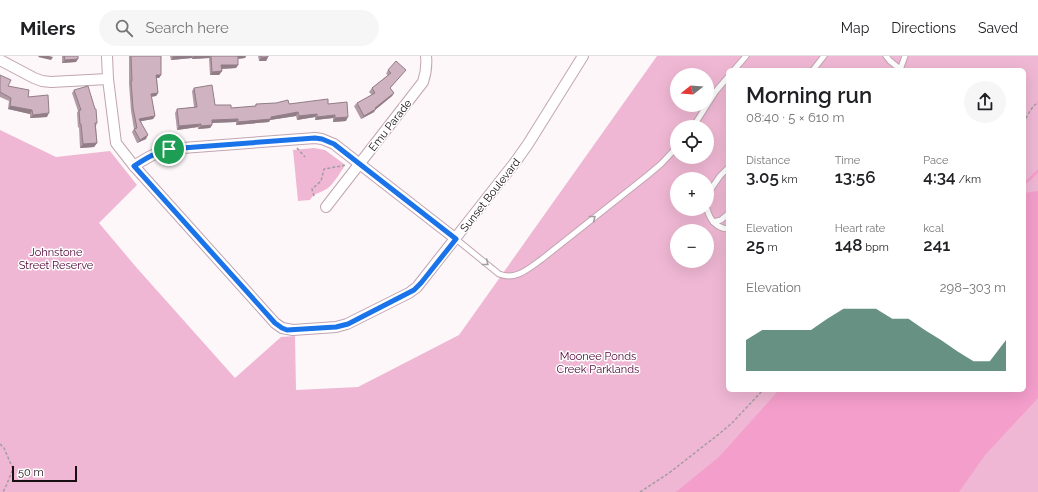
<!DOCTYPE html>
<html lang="en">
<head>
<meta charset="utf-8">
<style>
  :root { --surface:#fff; --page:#f6f6f6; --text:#202124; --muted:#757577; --line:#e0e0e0; --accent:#28644f }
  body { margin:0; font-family:Raleway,sans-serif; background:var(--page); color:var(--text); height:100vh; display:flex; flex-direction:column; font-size:15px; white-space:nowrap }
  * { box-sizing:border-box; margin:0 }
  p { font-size:13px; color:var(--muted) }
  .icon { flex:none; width:22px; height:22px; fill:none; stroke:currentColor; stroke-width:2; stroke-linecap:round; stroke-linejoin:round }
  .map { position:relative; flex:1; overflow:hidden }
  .panel { position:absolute; left:726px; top:12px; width:300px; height:324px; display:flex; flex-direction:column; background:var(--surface); border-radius:6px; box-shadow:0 4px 16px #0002 }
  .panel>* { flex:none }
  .needle { width:26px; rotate:253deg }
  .controls { position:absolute; left:670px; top:12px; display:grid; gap:8px }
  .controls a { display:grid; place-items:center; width:44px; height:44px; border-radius:50%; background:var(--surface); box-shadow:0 4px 16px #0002; font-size:20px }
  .scale { position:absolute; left:12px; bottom:10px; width:65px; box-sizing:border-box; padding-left:4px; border:2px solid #180f14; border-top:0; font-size:11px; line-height:14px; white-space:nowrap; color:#180f14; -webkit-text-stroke:3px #fff; paint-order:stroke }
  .pin { position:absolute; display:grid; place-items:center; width:34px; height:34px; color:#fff; margin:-17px; border:2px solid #fff; border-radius:50%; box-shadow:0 1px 4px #0007 }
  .round { display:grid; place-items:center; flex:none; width:42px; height:42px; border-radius:21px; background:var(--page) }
  .overview { display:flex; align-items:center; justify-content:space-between; height:68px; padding:0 20px }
  h1 { font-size:22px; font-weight:600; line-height:30px }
  .stats { display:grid; grid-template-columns:repeat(3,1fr); gap:6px; height:68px; padding:4px 20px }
  .stats div { display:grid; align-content:center }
  .stats b { font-size:17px; font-weight:600 }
  .stats small { font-size:11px; font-weight:400 }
  .stats p { font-size:11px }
  .chart { height:112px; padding:8px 20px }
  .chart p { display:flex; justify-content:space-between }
  .chart svg { width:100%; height:72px; margin-top:4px; fill:var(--accent); opacity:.7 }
  header { display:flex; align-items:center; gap:24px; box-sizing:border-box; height:56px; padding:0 20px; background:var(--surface); border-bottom:1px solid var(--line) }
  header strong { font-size:19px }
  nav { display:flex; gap:22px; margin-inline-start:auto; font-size:14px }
  .search { width:280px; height:36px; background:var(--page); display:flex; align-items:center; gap:10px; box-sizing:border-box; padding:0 14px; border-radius:22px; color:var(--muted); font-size:15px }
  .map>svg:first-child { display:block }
  .green { fill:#efb7d3; fill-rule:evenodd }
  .water { fill:#f49ecb }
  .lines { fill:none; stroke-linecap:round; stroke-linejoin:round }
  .stream { stroke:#f49ecb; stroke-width:2.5 }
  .service-casing { stroke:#c1a5b2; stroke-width:7 }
  .minor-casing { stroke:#c1a5b2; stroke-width:12 }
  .path { stroke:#a39c9f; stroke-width:1.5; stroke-dasharray:3 2; stroke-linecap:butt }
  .service { stroke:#fff; stroke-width:5 }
  .minor { stroke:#fff; stroke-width:10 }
  .wall { fill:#b29aa5 }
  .shaded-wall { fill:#917d86 }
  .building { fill:#cfb3c0; stroke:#917d86 }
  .oneway { stroke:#a39fa1 }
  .route-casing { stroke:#fff; stroke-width:8 }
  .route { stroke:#1a73e8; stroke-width:5 }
  .labels { text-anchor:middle; stroke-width:3; stroke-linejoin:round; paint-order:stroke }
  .street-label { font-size:11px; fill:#180f14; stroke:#fff }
  .park-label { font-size:11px; fill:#500335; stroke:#fff }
</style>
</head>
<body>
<header>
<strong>Milers</strong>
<div class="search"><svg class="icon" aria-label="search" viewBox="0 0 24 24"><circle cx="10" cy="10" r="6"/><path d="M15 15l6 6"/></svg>Search here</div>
<nav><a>Map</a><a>Directions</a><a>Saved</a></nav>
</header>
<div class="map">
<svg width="1038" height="436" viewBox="0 0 1038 436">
  <rect width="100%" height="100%" fill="#fdf7f9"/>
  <g class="green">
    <path d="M657,0H1038V436H0V74L56,101L110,95L137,129L99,167L136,211L235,322L281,281L295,280L296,334L358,331L459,279ZM728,14H1024V334H728ZM677,19H707V49H677ZM677,71H707V101H677ZM677,123H707V153H677ZM677,175H707V205H677Z"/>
    <path d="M314,92L325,94L344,108V111C340,117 334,127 328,132C322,137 314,136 310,144L298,145L293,94Z"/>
  </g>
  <polygon class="water" points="1038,135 1038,342 985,399 959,436 676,436 719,401 779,334 1024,334 1024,137"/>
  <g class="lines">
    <polyline class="stream" points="1024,128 1038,115"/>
    <defs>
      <g id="service">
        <polyline points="886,0 890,5 900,13"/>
        <polyline points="734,14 746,0"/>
        <polyline points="813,14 824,0"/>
        <polyline points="900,14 905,0"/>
        <polyline points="693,71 716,35 728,21"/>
        <polyline points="707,145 711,133 720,120 728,112"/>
        <path d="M707,153C710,164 716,172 728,173"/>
        <polyline points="713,166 721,164 728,158"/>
        <path d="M456,183L499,218C516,225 529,212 542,203L648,119L661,108L677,91"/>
      </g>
      <g id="minor">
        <polyline points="107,0 108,23 116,87 134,110 275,267 282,272 293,274 336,271 347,268 409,237 417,231 516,105 528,88 583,0"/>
        <polyline points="0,4 34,22 42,25 51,26 108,23"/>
        <path d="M134,110C145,103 156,96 169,93L315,82L322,83L334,88L456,183"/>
        <path d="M326,151L423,26C426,17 427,9 426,0"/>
      </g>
    </defs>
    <use href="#service" class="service-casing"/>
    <use href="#minor" class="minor-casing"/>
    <g class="path">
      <path d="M1024,67C1027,59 1031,52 1038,46"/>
      <polyline points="297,92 305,101"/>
      <polyline points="314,140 312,133 321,125 324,113 347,109"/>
      <polyline points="0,388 4,392 13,413 6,430 3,436"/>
      <polyline points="640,436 669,417 719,378 732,367 763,334"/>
    </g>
    <use href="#service" class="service"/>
    <use href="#minor" class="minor"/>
  </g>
  <g class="wall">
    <polygon points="62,0 78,0 76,6 62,7"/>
    <polygon points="129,0 161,0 161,19 159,22 157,22 158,37 156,40 151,41 155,60 153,63 141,65 146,83 137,87 132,76 134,73 131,55 129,28"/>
    <polygon points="170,0 246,0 245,2 238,3 238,9 236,12 222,13 222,15 219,19 210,19 209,2 192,3 192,2 171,4"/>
    <polygon points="258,0 268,0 268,1 266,5 259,5"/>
    <polygon points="388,14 403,17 390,32 394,37 392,40 375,54 374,56 361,63 354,50 357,47 372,39 369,36 372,32 388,19 386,18"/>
    <polygon points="0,19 8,30 28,41 47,61 30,62 30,58 8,53 9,45 0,41"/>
    <polygon points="194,32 215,49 231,52 255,50 256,48 328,48 346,65 333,66 333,62 315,64 315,61 297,64 296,60 270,64 269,66 236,69 236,66 212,67 212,69 210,72 198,73 198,71 177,74 175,57 177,53 194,51 192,35"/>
    <polygon points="74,34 97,67 96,70 97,87 94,91 80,92 79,71 78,72 77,57 78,55 72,37"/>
  </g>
  <g class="shaded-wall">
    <polygon points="39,0 49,0 53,1 51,4 38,1"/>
    <polygon points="184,0 193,0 192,2 171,4 173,1"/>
    <polygon points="194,0 211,0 209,2 192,3"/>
    <polygon points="237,0 246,0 245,2 235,3"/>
    <polygon points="268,1 266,5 259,5 261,2"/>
    <polygon points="78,3 76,6 62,7 65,4"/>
    <polygon points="221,9 238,9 236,12 219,13"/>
    <polygon points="222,15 219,19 210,19 212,16"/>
    <polygon points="156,19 161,19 159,22 154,22"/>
    <polygon points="158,37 156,40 149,41 151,38"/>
    <polygon points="394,37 392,40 375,54 374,56 361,63 364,60 375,52"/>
    <polygon points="10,50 32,54 30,58 8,53"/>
    <polygon points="298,56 296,60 270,64 269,66 236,69 238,66"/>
    <polygon points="49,57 47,61 30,62 33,59"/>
    <polygon points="317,58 315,61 297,64 299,60"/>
    <polygon points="335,59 333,62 315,64 317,61"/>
    <polygon points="155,60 153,63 137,66 139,63"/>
    <polygon points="348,61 346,65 333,66 335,62"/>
    <polygon points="238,63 236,66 209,67 212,64"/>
    <polygon points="201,68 198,71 177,74 179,70"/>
    <polygon points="212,69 210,72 198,73 201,70"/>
    <polygon points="148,79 146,83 137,87 140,84"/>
    <polygon points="97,87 94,91 80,92 83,88"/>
  </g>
  <g class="building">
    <polygon points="64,0 78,0 78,3 65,4"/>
    <polygon points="131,0 161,0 161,19 156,19 158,37 151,38 155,60 139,63 148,79 140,84 134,73 137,72 133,52 131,25 132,25"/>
    <polygon points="173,0 184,0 173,1"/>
    <polygon points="211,0 238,0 238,9 221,9 222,15 212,16"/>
    <polygon points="261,0 268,0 268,1 261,2"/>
    <polygon points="396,5 406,14 390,32 394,37 375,52 376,53 364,60 357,47 375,37 372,32 391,17 388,14"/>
    <polygon points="0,19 11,24 8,30 29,34 28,41 48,39 49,57 33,59 32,54 10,50 11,42 0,36"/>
    <polygon points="212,29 215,49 231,49 231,52 256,50 256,48 276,47 288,44 289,48 328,43 328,48 347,46 348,61 335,62 335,59 317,61 317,58 299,60 298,56 271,61 271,63 238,66 238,63 212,64 212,69 201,70 201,68 179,70 177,53 197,51 194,32"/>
    <polygon points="88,30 95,53 96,53 97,67 95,67 97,87 83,88 81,68 80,68 79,54 81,54 74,34"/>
  </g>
  <defs><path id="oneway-chevron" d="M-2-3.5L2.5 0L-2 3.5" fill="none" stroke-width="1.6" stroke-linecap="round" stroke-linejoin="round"/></defs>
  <g class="oneway">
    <use href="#oneway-chevron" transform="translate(593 162) rotate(-38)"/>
    <use href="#oneway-chevron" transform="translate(486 207) rotate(39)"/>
  </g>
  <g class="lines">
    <defs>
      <path id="route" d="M315,82L322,83L334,88L456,183L421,227L414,234L348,268L336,271L287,274L282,272L275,267L134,110C145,103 156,96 169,93Z"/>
    </defs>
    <use href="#route" class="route-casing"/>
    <use href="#route" class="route"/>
  </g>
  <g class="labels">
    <g class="street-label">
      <text transform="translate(390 69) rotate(-52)" y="4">Emu Parade</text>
      <text transform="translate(490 139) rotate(-52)" y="4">Sunset Boulevard</text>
    </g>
    <g class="park-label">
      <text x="56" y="200">Johnstone<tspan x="56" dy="13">Street Reserve</tspan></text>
      <text x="598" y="304">Moonee Ponds<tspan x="598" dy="13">Creek Parklands</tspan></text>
    </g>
  </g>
</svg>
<div class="controls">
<a><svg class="needle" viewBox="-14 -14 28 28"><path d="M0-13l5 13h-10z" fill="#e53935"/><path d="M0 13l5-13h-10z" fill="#757577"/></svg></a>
<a><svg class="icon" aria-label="locate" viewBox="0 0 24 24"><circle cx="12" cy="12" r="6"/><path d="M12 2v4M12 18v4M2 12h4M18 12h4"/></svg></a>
<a>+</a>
<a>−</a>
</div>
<div class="scale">50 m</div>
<div class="pin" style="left:169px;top:93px;background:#1e9e55"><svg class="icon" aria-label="arrive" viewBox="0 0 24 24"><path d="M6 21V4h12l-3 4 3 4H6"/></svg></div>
<section class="panel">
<div class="overview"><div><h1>Morning run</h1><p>08:40 · 5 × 610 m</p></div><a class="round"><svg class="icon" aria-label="share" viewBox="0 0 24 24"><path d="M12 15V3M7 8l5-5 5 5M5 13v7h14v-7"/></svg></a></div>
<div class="stats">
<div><p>Distance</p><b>3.05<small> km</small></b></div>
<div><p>Time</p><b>13:56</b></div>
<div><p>Pace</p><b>4:34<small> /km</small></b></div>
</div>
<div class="stats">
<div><p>Elevation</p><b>25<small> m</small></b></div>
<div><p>Heart rate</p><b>148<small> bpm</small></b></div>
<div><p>kcal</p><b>241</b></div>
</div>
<div class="chart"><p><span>Elevation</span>298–303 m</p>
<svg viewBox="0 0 160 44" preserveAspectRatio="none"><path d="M0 44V25L10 19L20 19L30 19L40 19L50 12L60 6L70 6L80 6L90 12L100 12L110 19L120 25L130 32L140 38L150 38L160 25V44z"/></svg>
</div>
</section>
</div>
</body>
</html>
